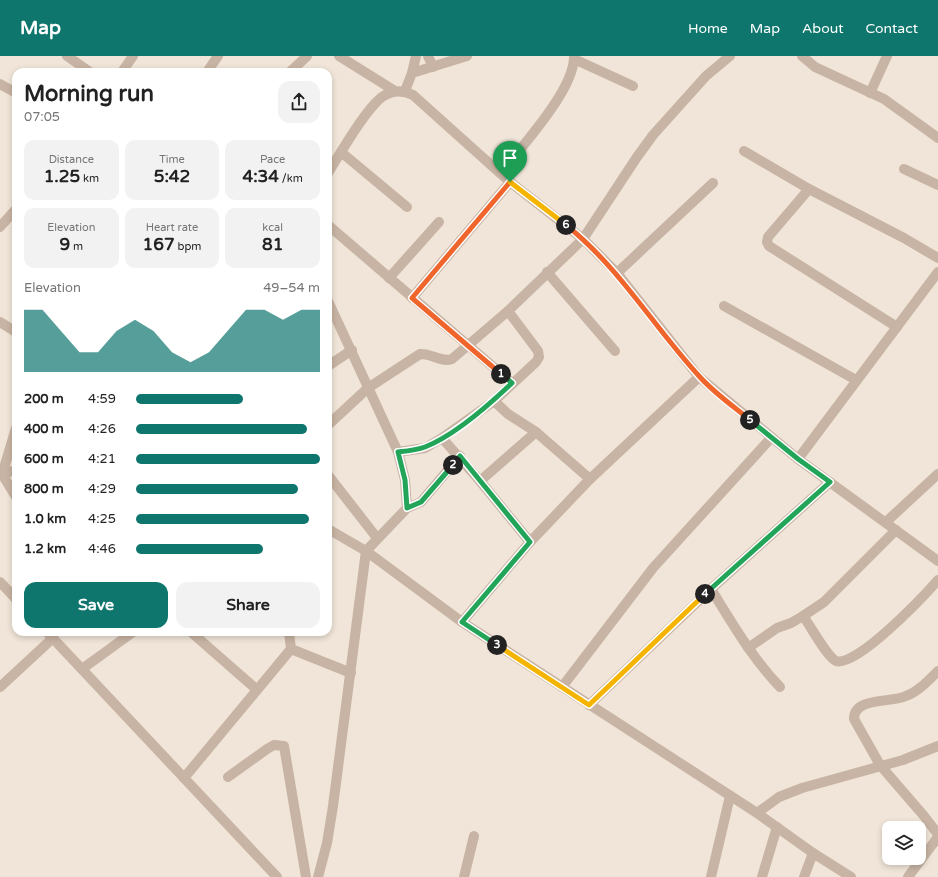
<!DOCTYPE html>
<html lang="en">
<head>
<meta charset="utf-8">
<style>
  :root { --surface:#fff; --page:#f2f2f2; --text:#222; --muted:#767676; --accent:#0f766e }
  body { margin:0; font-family:"Varela Round",sans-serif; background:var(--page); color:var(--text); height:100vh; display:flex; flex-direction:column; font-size:15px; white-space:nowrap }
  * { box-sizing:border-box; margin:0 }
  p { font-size:13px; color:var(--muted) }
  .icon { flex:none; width:22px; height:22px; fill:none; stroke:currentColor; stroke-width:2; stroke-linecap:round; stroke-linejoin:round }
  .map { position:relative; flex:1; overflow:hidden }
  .drawer { position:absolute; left:12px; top:12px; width:320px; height:568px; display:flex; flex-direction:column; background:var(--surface); border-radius:12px; box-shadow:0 2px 6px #0003 }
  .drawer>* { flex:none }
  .controls { position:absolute; left:882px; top:765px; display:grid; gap:8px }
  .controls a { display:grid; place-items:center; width:44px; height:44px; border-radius:8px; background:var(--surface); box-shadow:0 2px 6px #0003; font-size:20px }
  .pin { position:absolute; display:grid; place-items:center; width:34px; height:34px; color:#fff; margin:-41px -17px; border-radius:50% 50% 50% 0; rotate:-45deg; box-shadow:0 0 4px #0007 }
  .pin .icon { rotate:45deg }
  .km { position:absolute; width:20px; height:20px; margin:-10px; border-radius:50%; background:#222; color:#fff; font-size:11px; line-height:20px; text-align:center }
  .round { display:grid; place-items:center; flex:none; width:42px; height:42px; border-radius:12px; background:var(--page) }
  .head { display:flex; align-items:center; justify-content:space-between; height:68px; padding:0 12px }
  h1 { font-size:22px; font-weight:800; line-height:30px }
  .metrics { display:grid; grid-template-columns:repeat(3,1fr); gap:6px; height:68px; padding:4px 12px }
  .metrics div { display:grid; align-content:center; border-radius:10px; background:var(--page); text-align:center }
  .metrics b { font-size:17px; font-weight:800 }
  .metrics small { font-size:11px; font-weight:400 }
  .metrics p { font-size:11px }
  .chart { height:112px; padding:8px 12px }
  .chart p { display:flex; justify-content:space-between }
  .chart svg { width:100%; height:72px; margin-top:4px; fill:var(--accent); opacity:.7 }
  .button { display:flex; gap:8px; margin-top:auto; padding:8px 12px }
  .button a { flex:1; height:46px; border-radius:12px; background:var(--accent); color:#fff; font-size:16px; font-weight:800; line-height:46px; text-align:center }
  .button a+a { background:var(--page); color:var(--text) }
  ul { padding:0 12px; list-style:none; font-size:13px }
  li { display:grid; grid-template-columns:64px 48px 1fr; align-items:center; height:30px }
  li i { height:10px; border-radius:5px; background:var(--accent) }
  header { display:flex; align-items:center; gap:24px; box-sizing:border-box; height:56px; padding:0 20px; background:var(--accent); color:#fff }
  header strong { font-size:19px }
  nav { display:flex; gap:22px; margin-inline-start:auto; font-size:14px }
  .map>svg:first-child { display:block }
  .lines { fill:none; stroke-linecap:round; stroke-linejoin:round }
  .street { stroke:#c8b4a4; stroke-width:10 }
  .split-1-casing { stroke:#fff; stroke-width:8 }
  .split-2-casing { stroke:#fff; stroke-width:8 }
  .split-3-casing { stroke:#fff; stroke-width:8 }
  .split-4-casing { stroke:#fff; stroke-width:8 }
  .split-5-casing { stroke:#fff; stroke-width:8 }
  .split-6-casing { stroke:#fff; stroke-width:8 }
  .split-7-casing { stroke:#fff; stroke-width:8 }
  .split-1 { stroke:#f0652b; stroke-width:5 }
  .split-2 { stroke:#22a559; stroke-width:5 }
  .split-3 { stroke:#22a559; stroke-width:5 }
  .split-4 { stroke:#f5b400; stroke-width:5 }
  .split-5 { stroke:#22a559; stroke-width:5 }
  .split-6 { stroke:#f0652b; stroke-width:5 }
  .split-7 { stroke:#f5b400; stroke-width:5 }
</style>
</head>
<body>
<header>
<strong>Map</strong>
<nav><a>Home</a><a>Map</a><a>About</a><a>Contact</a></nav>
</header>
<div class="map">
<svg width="938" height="821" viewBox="0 0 938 821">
  <rect width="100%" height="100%" fill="#f0e5d8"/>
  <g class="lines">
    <g class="street">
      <polyline points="67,0 90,16"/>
      <polyline points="339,0 395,35"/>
      <polyline points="428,0 433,11"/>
      <polyline points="802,0 815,11 884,43 938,82"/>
      <polyline points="574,3 633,30"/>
      <polyline points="122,16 133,0"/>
      <polyline points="207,16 218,0"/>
      <polyline points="290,16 307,0"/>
      <polyline points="412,17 416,0"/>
      <polyline points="0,28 16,37"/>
      <polyline points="405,35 412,17 467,0"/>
      <polyline points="870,37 887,0"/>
      <polyline points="744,95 809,133 904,182 938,202"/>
      <polyline points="341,96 407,151"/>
      <polyline points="904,113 938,129"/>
      <path d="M328,117C340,98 365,54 382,41C392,34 403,34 413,39L510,126L583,183L617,217L699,321L798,403L938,505"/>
      <path d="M501,117C522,90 575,33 574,0"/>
      <polyline points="809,133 768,181 767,186 769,190 897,271"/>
      <polyline points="328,169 512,327"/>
      <polyline points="0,171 16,153"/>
      <polyline points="547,216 615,295"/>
      <polyline points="617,217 713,127"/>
      <polyline points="389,222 439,166"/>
      <polyline points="412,242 510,126"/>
      <polyline points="724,250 856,324"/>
      <polyline points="0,266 16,276"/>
      <polyline points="328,310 352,294"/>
      <polyline points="494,345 508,358 536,376 590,423"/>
      <path d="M328,369L368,332L420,298C432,297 440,307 452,303L508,255L583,183L637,101L653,79L706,20L730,0"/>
      <polyline points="442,382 480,425 530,486"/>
      <polyline points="398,396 425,392 442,382 494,345 536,306 539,301 538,295 508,255"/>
      <polyline points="798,403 938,216"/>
      <polyline points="4,412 2,418 16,441"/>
      <polyline points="0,414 4,412 16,372"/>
      <polyline points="2,418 16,414"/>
      <polyline points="328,419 377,482"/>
      <polyline points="480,425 536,376"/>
      <polyline points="407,452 421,446 460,400"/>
      <polyline points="886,466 938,418"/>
      <polyline points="328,473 366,495 462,566 757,757 813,797 851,821"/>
      <polyline points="0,526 16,543"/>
      <path d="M711,533C732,567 752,602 780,631"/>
      <path d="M803,560C810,569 827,601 836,605C856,612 924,540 938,524"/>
      <polyline points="462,566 530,486 590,423 699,321"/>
      <polyline points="47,576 277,821"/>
      <polyline points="191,576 256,633"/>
      <polyline points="748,592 777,572 791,567 803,560 824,546 896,474"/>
      <polyline points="291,593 351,617"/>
      <polyline points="82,613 133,576"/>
      <path d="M938,615C929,624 918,636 906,640C891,647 854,641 854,663L880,709L924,760L937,777L938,781"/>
      <polyline points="0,631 53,582"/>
      <polyline points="562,631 653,512 771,382"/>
      <polyline points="589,649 711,533 830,426"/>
      <polyline points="228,721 267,693 274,689 284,690 306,821"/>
      <polyline points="184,722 291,593 289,576"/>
      <polyline points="757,757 779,741 802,732 903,704 938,690"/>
      <polyline points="318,821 327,787 333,750 366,495 407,452 405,424 398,396 328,245"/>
      <polyline points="464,821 474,780"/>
      <polyline points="711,821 730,740"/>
      <polyline points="762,821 777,771"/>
      <polyline points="804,821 813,797"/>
      <polyline points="908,821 938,781"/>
    </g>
  </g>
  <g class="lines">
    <defs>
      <polyline id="split-1" points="501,318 412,242 510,126"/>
      <path id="split-2" d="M453,409L421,446L407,452L405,424L398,396C407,395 417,394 425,391C453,380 490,348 512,327L501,318"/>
      <polyline id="split-3" points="453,409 460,400 530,486 462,566 497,589"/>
      <polyline id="split-4" points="497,589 589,649 705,538"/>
      <polyline id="split-5" points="705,538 830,426 798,403 750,364"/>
      <path id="split-6" d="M566,169C620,212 653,270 699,320C713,336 733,350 750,364"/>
      <polyline id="split-7" points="510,126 566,169"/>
    </defs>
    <use href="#split-1" class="split-1-casing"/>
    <use href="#split-2" class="split-2-casing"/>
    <use href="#split-3" class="split-3-casing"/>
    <use href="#split-4" class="split-4-casing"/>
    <use href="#split-5" class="split-5-casing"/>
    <use href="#split-6" class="split-6-casing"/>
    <use href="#split-7" class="split-7-casing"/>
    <use href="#split-1" class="split-1"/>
    <use href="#split-2" class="split-2"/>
    <use href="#split-3" class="split-3"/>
    <use href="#split-4" class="split-4"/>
    <use href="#split-5" class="split-5"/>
    <use href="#split-6" class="split-6"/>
    <use href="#split-7" class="split-7"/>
  </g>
</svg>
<div class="controls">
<a><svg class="icon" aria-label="layers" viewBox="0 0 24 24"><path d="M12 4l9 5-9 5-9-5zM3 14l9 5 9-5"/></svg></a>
</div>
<div class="pin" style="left:510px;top:126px;background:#1e9e55"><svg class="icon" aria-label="arrive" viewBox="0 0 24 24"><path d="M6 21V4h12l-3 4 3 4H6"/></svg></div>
<b class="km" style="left:501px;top:318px">1</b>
<b class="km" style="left:453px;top:409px">2</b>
<b class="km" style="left:497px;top:589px">3</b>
<b class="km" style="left:705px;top:538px">4</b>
<b class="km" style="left:750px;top:364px">5</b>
<b class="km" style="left:566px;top:169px">6</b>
<section class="drawer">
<div class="head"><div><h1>Morning run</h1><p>07:05</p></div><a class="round"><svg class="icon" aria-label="share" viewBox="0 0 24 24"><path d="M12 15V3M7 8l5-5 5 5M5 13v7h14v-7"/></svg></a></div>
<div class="metrics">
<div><p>Distance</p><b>1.25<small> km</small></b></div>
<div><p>Time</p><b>5:42</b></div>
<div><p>Pace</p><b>4:34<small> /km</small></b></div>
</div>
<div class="metrics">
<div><p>Elevation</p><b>9<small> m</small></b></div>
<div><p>Heart rate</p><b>167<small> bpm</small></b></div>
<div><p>kcal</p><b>81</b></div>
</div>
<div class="chart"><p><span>Elevation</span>49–54 m</p>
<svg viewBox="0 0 160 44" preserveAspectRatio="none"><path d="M0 44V6L10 6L20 19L30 32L40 32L50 19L60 12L70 19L80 32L90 38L100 32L110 19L120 6L130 6L140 12L150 6L160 6V44z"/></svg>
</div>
<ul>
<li><b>200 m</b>4:59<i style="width:58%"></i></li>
<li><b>400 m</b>4:26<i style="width:93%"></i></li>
<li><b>600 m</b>4:21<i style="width:100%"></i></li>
<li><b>800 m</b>4:29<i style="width:88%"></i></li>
<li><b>1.0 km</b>4:25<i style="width:94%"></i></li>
<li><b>1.2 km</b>4:46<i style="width:69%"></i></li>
</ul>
<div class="button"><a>Save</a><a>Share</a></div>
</section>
</div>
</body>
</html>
